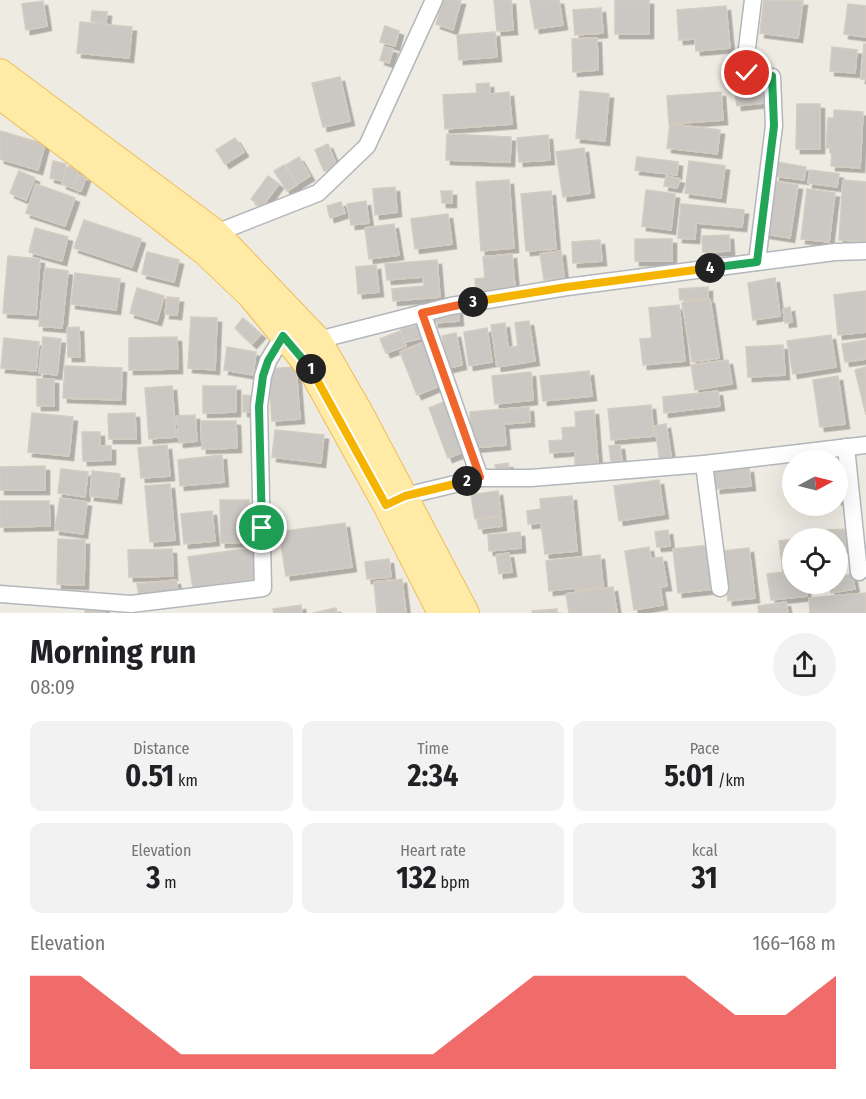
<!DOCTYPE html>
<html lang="en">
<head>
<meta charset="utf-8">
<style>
  :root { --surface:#fff; --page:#f2f2f2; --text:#202124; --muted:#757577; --accent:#ea2f2c }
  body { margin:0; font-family:"Fira Sans Condensed",sans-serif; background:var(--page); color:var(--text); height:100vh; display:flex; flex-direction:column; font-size:22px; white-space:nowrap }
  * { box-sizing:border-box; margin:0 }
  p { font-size:20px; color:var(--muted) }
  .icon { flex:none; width:33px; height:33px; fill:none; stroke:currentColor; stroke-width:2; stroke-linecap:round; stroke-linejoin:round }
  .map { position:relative; height:613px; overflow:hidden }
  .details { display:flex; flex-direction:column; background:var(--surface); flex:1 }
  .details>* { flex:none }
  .needle { width:39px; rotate:83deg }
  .buttons { position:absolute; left:782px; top:450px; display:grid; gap:12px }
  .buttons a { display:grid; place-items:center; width:66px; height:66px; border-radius:50%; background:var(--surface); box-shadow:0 6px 24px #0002; font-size:30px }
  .pin { position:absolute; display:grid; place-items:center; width:51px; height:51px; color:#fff; margin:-26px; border:3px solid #fff; border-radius:50%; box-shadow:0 2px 6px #0007 }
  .km { position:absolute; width:30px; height:30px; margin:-15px; border-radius:50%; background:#222; color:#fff; font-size:16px; line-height:30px; text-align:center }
  .round { display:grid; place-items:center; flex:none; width:63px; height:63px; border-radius:32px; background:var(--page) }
  .summary { display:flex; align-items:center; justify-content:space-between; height:102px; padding:0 30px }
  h1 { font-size:33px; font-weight:700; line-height:45px }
  .figures { display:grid; grid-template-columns:repeat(3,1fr); gap:9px; height:102px; padding:6px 30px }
  .figures div { display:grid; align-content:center; border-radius:12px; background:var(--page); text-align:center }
  .figures b { font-size:30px; font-weight:700 }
  .figures small { font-size:16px; font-weight:400 }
  .figures p { font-size:16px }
  .chart { height:168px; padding:12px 30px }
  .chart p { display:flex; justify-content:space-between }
  .chart svg { width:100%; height:108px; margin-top:6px; fill:var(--accent); opacity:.7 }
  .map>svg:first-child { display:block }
  .building { fill:#cbc7c2; stroke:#d2ccc1; stroke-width:1.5; filter:url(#shadow) }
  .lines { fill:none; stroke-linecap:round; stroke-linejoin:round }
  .minor-casing { stroke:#b3b6ba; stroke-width:19 }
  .primary-casing { stroke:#f2bc57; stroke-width:28 }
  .minor { stroke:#fff; stroke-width:16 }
  .primary { stroke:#ffeba6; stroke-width:26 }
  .split-1-casing { stroke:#fff; stroke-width:12 }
  .split-2-casing { stroke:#fff; stroke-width:12 }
  .split-3-casing { stroke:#fff; stroke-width:12 }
  .split-4-casing { stroke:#fff; stroke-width:12 }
  .split-5-casing { stroke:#fff; stroke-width:12 }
  .split-1 { stroke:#22a559; stroke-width:8 }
  .split-2 { stroke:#f5b400; stroke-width:8 }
  .split-3 { stroke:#f0652b; stroke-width:8 }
  .split-4 { stroke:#f5b400; stroke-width:8 }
  .split-5 { stroke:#22a559; stroke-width:8 }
</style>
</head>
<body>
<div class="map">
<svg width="866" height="613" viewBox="0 0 866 613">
  <defs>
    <filter id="shadow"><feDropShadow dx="4.5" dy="4.5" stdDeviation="0" flood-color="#0004"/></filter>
  </defs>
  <rect width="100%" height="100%" fill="#eeebe3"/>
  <g class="building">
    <polygon points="443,0 461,0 453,30 436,24"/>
    <polygon points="494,0 511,0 513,30 497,31"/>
    <polygon points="530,0 559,0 563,25 535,29"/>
    <rect x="615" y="0" width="34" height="34"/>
    <polygon points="764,0 803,1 798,38 760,33"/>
    <polygon points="43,1 47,26 26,30 22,4"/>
    <polygon points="848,4 866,6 866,37 844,34"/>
    <polygon points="726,6 730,48 696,51 695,39 679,40 677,10"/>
    <polygon points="601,8 603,33 575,35 573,10"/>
    <polygon points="92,11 107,12 106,22 91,21"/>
    <polygon points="80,22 132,27 129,58 77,53"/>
    <polygon points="385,26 399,31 395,46 380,42"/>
    <polygon points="495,32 497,57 459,60 457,35"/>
    <polygon points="597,38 598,70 573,72 572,39"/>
    <polygon points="864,44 866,44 866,79 861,79"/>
    <polygon points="384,47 393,49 389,63 380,60"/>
    <polygon points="832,47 857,50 855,73 830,71"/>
    <polygon points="340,77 350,121 323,127 312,83"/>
    <polygon points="489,83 490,94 509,92 512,124 445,129 443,95 477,93 476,84"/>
    <polygon points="763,87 765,103 737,106 735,90"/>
    <polygon points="580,91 609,94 605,141 576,138"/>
    <polygon points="721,92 723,120 669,124 667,96"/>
    <polygon points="797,104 820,104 820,149 796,149"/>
    <polygon points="834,110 863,112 860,168 831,166 832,148 826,148 828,118 834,118"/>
    <polygon points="670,124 720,130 717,154 667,148"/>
    <polygon points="0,131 45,144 38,170 0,159"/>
    <polygon points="447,134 511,137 510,162 446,160"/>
    <polygon points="548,135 550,160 519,162 517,138"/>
    <polygon points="235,138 244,152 225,164 216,150"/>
    <polygon points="328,144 337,166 324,171 315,150"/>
    <polygon points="584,148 590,193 563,197 556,152"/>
    <polygon points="299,157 310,176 297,184 286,165"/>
    <polygon points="637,157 678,162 677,175 635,170"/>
    <polygon points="53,161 66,164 63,181 50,178"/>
    <polygon points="689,161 725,166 721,198 685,193"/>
    <polygon points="777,162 806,167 804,180 775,176"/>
    <polygon points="284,165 297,185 287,191 274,171"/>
    <polygon points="69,166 79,170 72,188 62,184"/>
    <polygon points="810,170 839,174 837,187 808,183"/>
    <polygon points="19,171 35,178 26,200 10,193"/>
    <polygon points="79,175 86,177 81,191 74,189"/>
    <polygon points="268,176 279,184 262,207 251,199"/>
    <polygon points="666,176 680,179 677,188 664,186"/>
    <polygon points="509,180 514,248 481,251 476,182"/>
    <polygon points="843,180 866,182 866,241 839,240"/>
    <polygon points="773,181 798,185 790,238 765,234"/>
    <polygon points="36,184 75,198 65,226 26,213"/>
    <polygon points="395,187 397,212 375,215 373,189"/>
    <polygon points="807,189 835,193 829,242 801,239"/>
    <polygon points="646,190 675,194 671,230 642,226"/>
    <polygon points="441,191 452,191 452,203 442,203"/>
    <polygon points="551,191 556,249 526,251 521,194"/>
    <polygon points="366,201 369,223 351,225 347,204"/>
    <polygon points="341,202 345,213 330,218 327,206"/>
    <polygon points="681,204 744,210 742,227 696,223 695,239 678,238"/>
    <polygon points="448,214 452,244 415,249 411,219"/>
    <polygon points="84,220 141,239 132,267 74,248"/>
    <polygon points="394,224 399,255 369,259 365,228"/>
    <polygon points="35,228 68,237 62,261 29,252"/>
    <polygon points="729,235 730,251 703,252 702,236"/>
    <rect x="635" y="239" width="37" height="22"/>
    <polygon points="600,240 602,261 573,263 572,242"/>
    <polygon points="561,251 564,277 544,280 540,254"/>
    <polygon points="147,252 179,260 174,282 142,274"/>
    <polygon points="512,254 515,288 476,292 475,279 485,278 483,257"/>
    <polygon points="8,256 40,259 36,315 3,313"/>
    <polygon points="437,260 440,297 393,301 392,289 424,286 423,277 387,280 385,264"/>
    <polygon points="376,265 379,292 358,294 356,267"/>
    <polygon points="45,268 68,271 62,328 39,326"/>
    <polygon points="75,273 120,279 116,310 71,304"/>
    <polygon points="775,278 780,316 753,320 748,283"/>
    <polygon points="708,287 708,299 680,300 679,289"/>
    <polygon points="137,288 164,296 157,321 130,313"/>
    <polygon points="866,291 866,332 838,335 834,295"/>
    <polygon points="167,297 179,298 177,315 165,314"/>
    <polygon points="710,299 719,358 692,362 682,303"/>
    <polygon points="679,305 685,361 643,365 640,339 652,338 649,308"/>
    <polygon points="790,307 792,322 785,323 783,309"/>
    <polygon points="458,310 459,321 434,323 433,312"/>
    <polygon points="191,317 217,318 215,370 188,368"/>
    <polygon points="243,318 261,334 252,344 235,328"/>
    <polygon points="529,321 535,361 497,367 491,325 505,323 508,348 518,346 515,323"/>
    <polygon points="420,325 422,338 405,342 401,329"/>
    <polygon points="79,327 80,357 68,357 67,328"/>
    <polygon points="487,328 492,362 469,366 464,332"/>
    <polygon points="400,331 406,346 386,353 380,339"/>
    <polygon points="456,333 462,365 448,368 442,336"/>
    <polygon points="831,335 836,367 793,374 787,341"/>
    <polygon points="43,337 61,339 57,375 39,373"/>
    <polygon points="177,337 178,369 129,370 129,338"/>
    <polygon points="4,338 39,342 36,371 1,368"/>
    <polygon points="866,340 866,359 845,362 842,344"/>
    <polygon points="424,342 441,385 417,395 400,352"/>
    <polygon points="783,345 785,375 748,377 746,347"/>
    <polygon points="227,347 256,352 253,375 224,370"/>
    <polygon points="728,360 732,384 695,390 691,365"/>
    <polygon points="65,366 122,368 121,400 63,398"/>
    <polygon points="296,367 300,419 272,421 268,369"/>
    <polygon points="866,367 866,415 855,370"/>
    <polygon points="589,371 592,396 543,401 540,376"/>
    <polygon points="531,372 533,400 495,404 492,376"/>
    <polygon points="838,376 845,424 820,427 813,380"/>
    <rect x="37" y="379" width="17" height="27"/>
    <polygon points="172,386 176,437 149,439 145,388"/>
    <polygon points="203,386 236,386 236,412 203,413"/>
    <polygon points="718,391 720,406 664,413 663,397"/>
    <polygon points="243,395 253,396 253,412 243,412"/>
    <polygon points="449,400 468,450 448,458 429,408"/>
    <polygon points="651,405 654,436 611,440 608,409"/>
    <polygon points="529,407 530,422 504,424 506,445 473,448 470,412"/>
    <polygon points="594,410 598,463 575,465 575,451 550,453 549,441 563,440 562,428 576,427 575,412"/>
    <polygon points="32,413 73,417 69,456 28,452"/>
    <polygon points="135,413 136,439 109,439 108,414"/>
    <polygon points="195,415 197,441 179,443 177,416"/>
    <polygon points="201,421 236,421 237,448 202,449"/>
    <polygon points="666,424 672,462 660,463 655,426"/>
    <polygon points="275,430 324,435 321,463 272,457"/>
    <polygon points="82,432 100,432 100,446 111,446 111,460 83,461"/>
    <polygon points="167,445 170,476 141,478 138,448"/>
    <polygon points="620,445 622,461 611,462 609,446"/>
    <polygon points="222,455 224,482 180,486 178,460"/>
    <polygon points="508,463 510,473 497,475 495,465"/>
    <polygon points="45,466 45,490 0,490 0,467"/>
    <polygon points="749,468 751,486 716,489 714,471"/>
    <polygon points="61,469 88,472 85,497 58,493"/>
    <polygon points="92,471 120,474 117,499 90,496"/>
    <polygon points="841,473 843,499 837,500 837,474"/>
    <polygon points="659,480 664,514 619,521 614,486"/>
    <polygon points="170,484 175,540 150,542 145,486"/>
    <polygon points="498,491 501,515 475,519 471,495"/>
    <polygon points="572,496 577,551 545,554 541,523 528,524 527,511 541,509 540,499"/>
    <polygon points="60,498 87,502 83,534 55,530"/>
    <polygon points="220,500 249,500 250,542 221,543"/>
    <polygon points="0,501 49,501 50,526 0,527"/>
    <polygon points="212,511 215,541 184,544 181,514"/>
    <polygon points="501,516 502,526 479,529 477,520"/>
    <polygon points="345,523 352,567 286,576 279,532"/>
    <polygon points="849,529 850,548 837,549 837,538 828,538 827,530"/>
    <polygon points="668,530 670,546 657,547 655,532"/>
    <polygon points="520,532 521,548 489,551 488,535"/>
    <polygon points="58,539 85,540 84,585 57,584"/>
    <polygon points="792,539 792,571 783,572 779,541"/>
    <polygon points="709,545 714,589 678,593 673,549"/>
    <polygon points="257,547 261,578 193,588 188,557"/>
    <polygon points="649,547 651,559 662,557 667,586 660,587 663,605 634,610 625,551"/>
    <polygon points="749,548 755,598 728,601 722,551"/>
    <polygon points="172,549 173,576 129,577 128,550"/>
    <polygon points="509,553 512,572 499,574 496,555"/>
    <polygon points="600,555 603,587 575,590 575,588 549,591 546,561"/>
    <polygon points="389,559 391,577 367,579 365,562"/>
    <polygon points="792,571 792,584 805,584 807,596 771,600 767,574"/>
    <polygon points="852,574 855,589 831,593 829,584 837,584 837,577"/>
    <polygon points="402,579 406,613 377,613 374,582"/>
    <polygon points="176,580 178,592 139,596 137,584"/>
    <polygon points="613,587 617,613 569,613 566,594"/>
    <polygon points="866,593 866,613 810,613 809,598"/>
    <polygon points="786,602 788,613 759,613 758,606"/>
    <polygon points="301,605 302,613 274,613 273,609"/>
    <polygon points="104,606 105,613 85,613 85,607"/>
    <polygon points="336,608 337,613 313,613"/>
    <polygon points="557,609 557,613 533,613 532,611"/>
  </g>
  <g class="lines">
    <defs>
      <g id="minor">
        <polyline points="753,0 745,64 747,73 772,77 774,126 757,262"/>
        <polyline points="216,233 318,193 367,146 434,0"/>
        <polyline points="422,313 480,478"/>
        <polyline points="318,340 451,306 567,287 835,252 866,251"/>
        <polyline points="846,447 859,572"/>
        <polyline points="704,464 720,588"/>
        <polyline points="398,499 405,496 480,478 531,478 704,464 866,445"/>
        <polyline points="0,594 131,604 263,588 259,406 263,376 268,361 283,336"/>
      </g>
      <g id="primary">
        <polyline points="0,72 216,233 318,340 359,411 466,613"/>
        <polyline points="0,96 90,163 206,253 251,296 311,369 386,505 441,613"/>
      </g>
    </defs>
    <use href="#minor" class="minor-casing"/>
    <use href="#primary" class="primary-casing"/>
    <use href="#minor" class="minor"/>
    <use href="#primary" class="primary"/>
  </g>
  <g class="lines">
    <defs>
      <polyline id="split-1" points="262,528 259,406 263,376 268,361 283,336 311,369"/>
      <polyline id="split-2" points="311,369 386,505 405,496 467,481"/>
      <polyline id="split-3" points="467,481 480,477 422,313 473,302"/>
      <polyline id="split-4" points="473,302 567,287 710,268"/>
      <polyline id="split-5" points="710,268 757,262 774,126 772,76 747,73"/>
    </defs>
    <use href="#split-1" class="split-1-casing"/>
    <use href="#split-2" class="split-2-casing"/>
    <use href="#split-3" class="split-3-casing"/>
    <use href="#split-4" class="split-4-casing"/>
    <use href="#split-5" class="split-5-casing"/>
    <use href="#split-1" class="split-1"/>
    <use href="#split-2" class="split-2"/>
    <use href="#split-3" class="split-3"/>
    <use href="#split-4" class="split-4"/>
    <use href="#split-5" class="split-5"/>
  </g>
</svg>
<div class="buttons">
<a><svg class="needle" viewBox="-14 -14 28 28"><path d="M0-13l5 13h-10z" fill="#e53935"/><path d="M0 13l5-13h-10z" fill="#757577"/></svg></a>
<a><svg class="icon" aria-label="locate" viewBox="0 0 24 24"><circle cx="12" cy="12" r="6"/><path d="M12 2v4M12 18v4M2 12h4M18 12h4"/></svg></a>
</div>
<div class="pin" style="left:262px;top:528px;background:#1e9e55"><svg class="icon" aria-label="arrive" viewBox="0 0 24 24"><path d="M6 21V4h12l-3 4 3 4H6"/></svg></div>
<div class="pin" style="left:747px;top:73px;background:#d93025"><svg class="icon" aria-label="check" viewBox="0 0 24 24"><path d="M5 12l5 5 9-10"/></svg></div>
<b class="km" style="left:311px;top:369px">1</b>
<b class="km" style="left:467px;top:481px">2</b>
<b class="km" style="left:473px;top:302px">3</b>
<b class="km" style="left:710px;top:268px">4</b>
</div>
<section class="details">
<div class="summary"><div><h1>Morning run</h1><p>08:09</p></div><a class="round"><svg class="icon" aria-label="share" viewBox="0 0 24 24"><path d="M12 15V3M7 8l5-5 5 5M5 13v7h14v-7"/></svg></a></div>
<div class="figures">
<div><p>Distance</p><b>0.51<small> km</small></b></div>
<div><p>Time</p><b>2:34</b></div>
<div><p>Pace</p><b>5:01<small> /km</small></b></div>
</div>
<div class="figures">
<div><p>Elevation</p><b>3<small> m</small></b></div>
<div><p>Heart rate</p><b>132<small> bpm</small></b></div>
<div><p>kcal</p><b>31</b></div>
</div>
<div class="chart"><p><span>Elevation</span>166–168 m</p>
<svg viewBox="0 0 160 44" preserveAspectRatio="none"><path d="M0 44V6L10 6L20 22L30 38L40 38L50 38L60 38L70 38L80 38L90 22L100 6L110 6L120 6L130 6L140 22L150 22L160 6V44z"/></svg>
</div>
</section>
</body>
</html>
